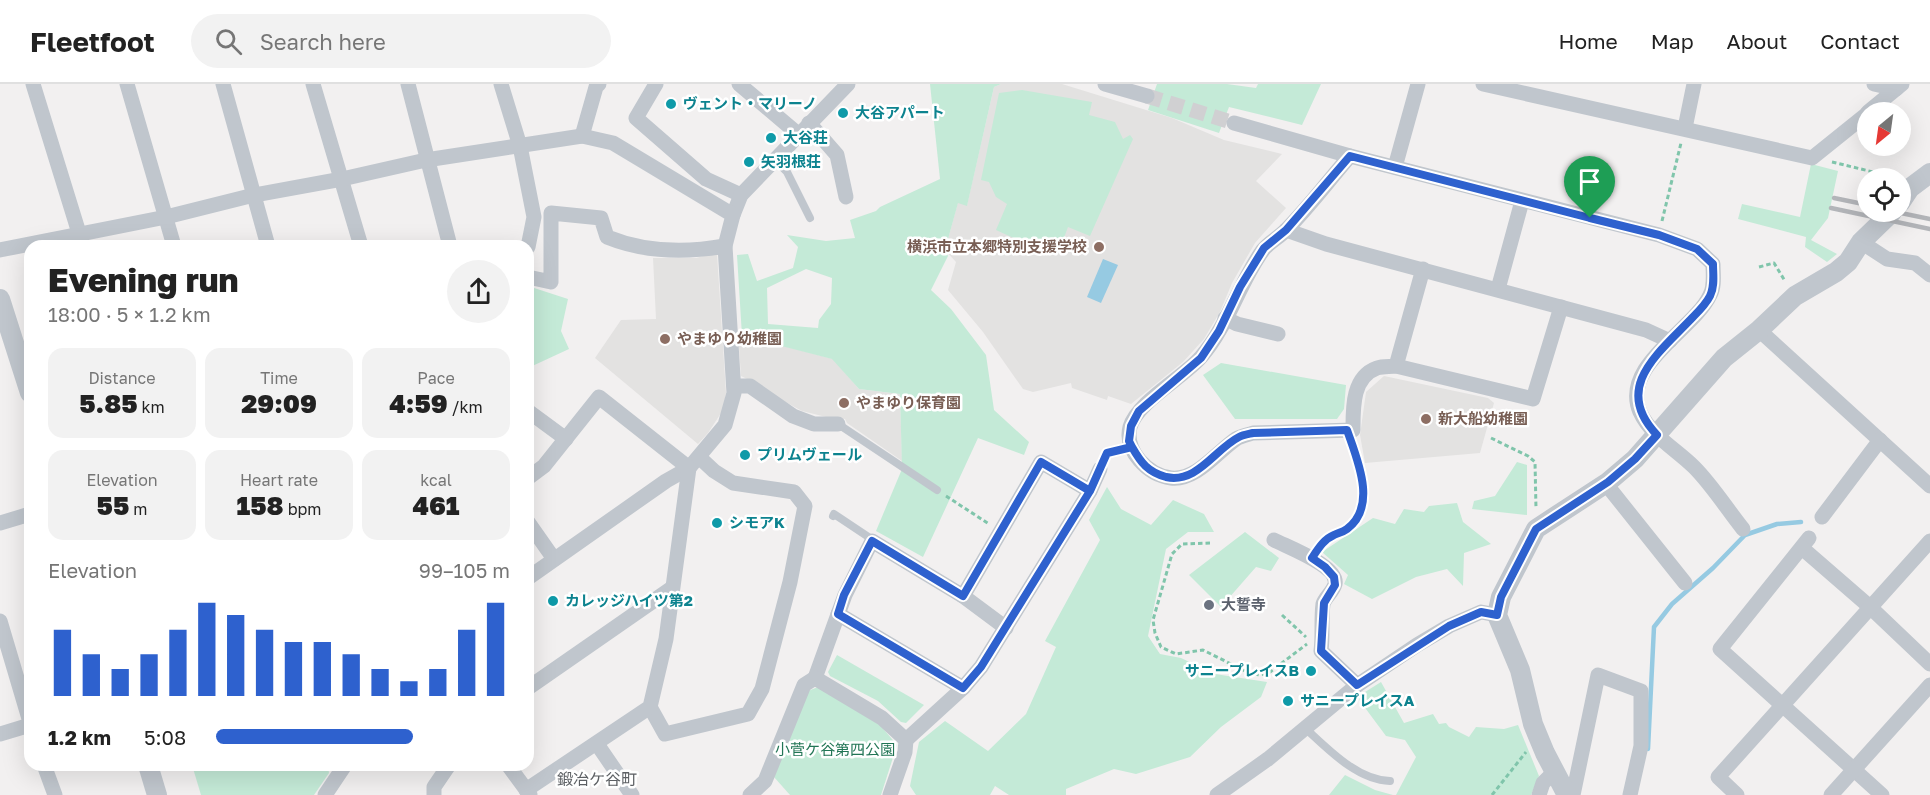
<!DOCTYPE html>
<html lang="en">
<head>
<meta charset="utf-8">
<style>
  :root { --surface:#fff; --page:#f2f2f2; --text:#222; --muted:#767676; --line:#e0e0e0; --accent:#2e61ce }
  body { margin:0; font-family:"Golos Text","Noto Sans JP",sans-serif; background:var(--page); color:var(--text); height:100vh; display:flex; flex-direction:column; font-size:22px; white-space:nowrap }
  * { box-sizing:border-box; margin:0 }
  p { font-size:20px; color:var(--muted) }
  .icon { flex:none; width:33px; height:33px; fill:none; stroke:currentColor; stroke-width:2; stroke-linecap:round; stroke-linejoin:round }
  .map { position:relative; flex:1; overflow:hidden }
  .details { position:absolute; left:24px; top:156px; width:510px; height:531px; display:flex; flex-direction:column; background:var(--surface); border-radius:18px; box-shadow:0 6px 24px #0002 }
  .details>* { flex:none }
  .needle { width:39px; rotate:209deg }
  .controls { position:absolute; left:1857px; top:18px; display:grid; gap:12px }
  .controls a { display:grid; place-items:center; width:54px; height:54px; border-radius:50%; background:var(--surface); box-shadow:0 6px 24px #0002; font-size:30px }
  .pin { position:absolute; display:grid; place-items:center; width:51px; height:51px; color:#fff; margin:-62px -26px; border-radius:50% 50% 50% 0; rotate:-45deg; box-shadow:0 0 6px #0007 }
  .pin .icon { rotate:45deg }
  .round { display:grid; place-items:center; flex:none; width:63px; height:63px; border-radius:32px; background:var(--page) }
  .overview { display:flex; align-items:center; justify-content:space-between; height:102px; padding:0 24px }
  h1 { font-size:33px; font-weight:800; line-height:45px }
  .metrics { display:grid; grid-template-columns:repeat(3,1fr); gap:9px; height:102px; padding:6px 24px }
  .metrics div { display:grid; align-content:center; border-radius:15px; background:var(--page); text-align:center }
  .metrics b { font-size:26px; font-weight:800 }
  .metrics small { font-size:16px; font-weight:400 }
  .metrics p { font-size:16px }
  .chart { height:168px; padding:12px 24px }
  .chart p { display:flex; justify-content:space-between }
  .chart svg { width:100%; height:108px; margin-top:6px; stroke:var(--accent); stroke-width:6 }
  ul { padding:0 24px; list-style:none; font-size:20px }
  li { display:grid; grid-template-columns:96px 72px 1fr; align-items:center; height:45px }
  li i { height:15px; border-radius:8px; background:var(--accent) }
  header { display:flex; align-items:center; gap:36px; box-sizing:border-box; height:84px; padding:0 30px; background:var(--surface); border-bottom:2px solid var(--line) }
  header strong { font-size:28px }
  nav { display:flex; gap:33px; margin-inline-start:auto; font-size:21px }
  .search { width:420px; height:54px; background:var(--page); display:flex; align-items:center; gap:15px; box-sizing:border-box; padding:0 21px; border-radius:33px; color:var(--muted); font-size:22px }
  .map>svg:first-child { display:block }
  .education { fill:#e3e2e1 }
  .green { fill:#c4ead7; fill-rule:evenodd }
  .water { fill:#96cae2 }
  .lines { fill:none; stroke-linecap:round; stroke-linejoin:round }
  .stream { stroke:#96cae2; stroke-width:4.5 }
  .minor-tunnel { stroke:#d0d0d2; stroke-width:15; stroke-dasharray:15 8; stroke-linecap:butt }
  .path { stroke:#80c5ab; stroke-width:3; stroke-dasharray:4.5 3; stroke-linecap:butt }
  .service { stroke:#c0c6cd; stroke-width:8 }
  .minor { stroke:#c0c6cd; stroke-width:15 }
  .tertiary { stroke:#c0c6cd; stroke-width:20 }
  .rail { stroke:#b3b5b9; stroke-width:4.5 }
  .route-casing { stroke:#fff; stroke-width:12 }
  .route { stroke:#2e61ce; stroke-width:8 }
  .culture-dot { fill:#0f9aa8; stroke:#fff; stroke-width:2 }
  .education-dot { fill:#8d6e63; stroke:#fff; stroke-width:2 }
  .worship-dot { fill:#6b7280; stroke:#fff; stroke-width:2 }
  .labels { text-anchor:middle; stroke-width:5; stroke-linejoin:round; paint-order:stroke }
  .culture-label { font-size:15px; font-weight:bold; fill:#0d838f; stroke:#fff; text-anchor:start }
  .education-label { font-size:15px; font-weight:bold; fill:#785e54; stroke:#fff; text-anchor:start }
  .worship-label { font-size:15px; font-weight:bold; fill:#5b616d; stroke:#fff; text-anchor:start }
  .park-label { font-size:15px; fill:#227555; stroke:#fff }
  .neighbourhood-label { font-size:16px; fill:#5d6064; stroke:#fff }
</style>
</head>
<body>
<header>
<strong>Fleetfoot</strong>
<div class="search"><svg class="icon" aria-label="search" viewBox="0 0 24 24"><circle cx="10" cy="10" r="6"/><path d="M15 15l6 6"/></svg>Search here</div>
<nav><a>Home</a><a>Map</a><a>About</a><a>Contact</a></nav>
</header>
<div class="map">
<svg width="1930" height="711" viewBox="0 0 1930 711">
  <rect width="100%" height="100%" fill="#f2f0f0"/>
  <g class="education">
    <polygon points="1001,0 1062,0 1172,34 1224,56 1282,70 1256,97 1286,124 1255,159 1232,199 1220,228 1204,255 1183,278 1131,320 1108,312 1107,316 1072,304 1071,299 1033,308 1023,305 983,248 948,206 956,178 945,166 958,118 967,121 994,3"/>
    <polygon points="715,169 717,170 726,309 723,326 708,349 698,360 595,274 621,236 656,235 653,174 696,174"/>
    <polygon points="738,250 833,275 859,305 900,310 902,377 847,339 845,335 826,333 802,327 771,310 759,301 741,292"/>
    <polygon points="1384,292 1488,314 1494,319 1480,369 1365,379 1360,351 1366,308"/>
  </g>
  <g class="green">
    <path d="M930,0H1001L994,3L967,122L958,119L945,166L948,172L931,206L951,225L986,271L994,326L1029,358L1024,371L978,354L923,473L876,447L902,385L900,310L859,305L832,275L742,252L737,171L748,170L757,197L793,184L798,163L787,151L826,157L855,154L850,136L876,127L880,123L940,95ZM806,185L832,194L831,220L819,236L818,244L768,240L767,204Z"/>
    <polygon points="1157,0 1227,0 1256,4 1258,0 1321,0 1302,41 1229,23 1219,49 1148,26"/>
    <polygon points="1022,6 1092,18 1089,31 1115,38 1123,55 1130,51 1133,55 1090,152 1068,143 1059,167 1035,156 1029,161 996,146 1007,120 996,113 989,98 981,96 999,9"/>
    <polygon points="1811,80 1838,87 1828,134 1811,156 1837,170 1827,178 1805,163 1806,153 1738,135 1742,120 1800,133"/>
    <polygon points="528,202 568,215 561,247 569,265 528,284"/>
    <polygon points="1221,279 1346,301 1344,325 1337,335 1235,335 1203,291"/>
    <polygon points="1517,378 1527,381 1527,431 1472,425 1474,417 1495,412"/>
    <polygon points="1107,403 1121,425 1151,441 1173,416 1204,430 1214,448 1188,448 1166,465 1148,552 1160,570 1181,574 1215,590 1267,598 1261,613 1221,643 1190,673 1136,690 1114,685 1066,705 1066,711 1009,711 995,702 990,711 916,711 910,702 919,658 945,637 988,667 1026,630 1056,563 1045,557 1100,456 1089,436"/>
    <polygon points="1457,419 1463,438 1491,460 1464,469 1463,502 1447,485 1416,493 1372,515 1344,500 1348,491 1322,468 1373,434 1395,440 1404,425 1424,428 1429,422"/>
    <polygon points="1245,448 1279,474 1271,487 1256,483 1221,523 1189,491"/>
    <polygon points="837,571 924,621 906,639 901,638 878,617 830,592 828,588"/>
    <polygon points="1381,598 1404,639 1433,630 1439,640 1446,639 1449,643 1469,653 1476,643 1504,645 1518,641 1539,692 1531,711 1396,711 1416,673 1405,656 1386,652 1357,613"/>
    <polygon points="818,603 880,641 897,661 881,711 790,711 774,693 808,607"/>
    <polygon points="192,681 328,681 329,689 314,711 201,711"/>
    <polygon points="1345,691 1375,706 1393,711 1329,711"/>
  </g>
  <polygon class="water" points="1103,175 1118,181 1101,219 1087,213"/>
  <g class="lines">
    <polyline class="stream" points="1648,665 1654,543 1672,520 1713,484 1745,451 1777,440 1801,438"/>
    <polyline class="minor-tunnel" points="1147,12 1234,39"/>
    <g class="path">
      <polyline points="1832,78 1898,94"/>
      <polyline points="1662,137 1681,59"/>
      <polyline points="1759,183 1774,179 1785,197"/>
      <polyline points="1491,354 1528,372 1535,378 1536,425"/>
      <polyline points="1106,373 1107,369 1118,367"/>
      <polyline points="946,412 989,440"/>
      <polyline points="1210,459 1182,460 1172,470 1153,536 1155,549 1161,563 1176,570 1203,566 1251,590 1260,591 1270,588 1307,560"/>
      <path d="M1320,463C1331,450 1347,449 1355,438C1372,415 1361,382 1352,359"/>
      <polyline points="1282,531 1306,553"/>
      <polyline points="1492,711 1526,668"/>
    </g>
    <g class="service">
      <polyline points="774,75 787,88 810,134"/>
      <polyline points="838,340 937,406"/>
      <polyline points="833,432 834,430 873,456"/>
      <path d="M1305,644C1328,665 1357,696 1390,697"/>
    </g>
    <g class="minor">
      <polyline points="33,0 83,162"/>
      <polyline points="127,0 174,162"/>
      <polyline points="223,0 268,162"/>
      <polyline points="313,0 361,162"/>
      <polyline points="408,0 450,162"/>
      <polyline points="501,0 520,62 534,133 528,163"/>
      <polyline points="656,0 636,34 706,95 741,111"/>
      <polyline points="739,0 798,50"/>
      <polyline points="1105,0 1147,12"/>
      <polyline points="1483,0 1812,74 1868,29"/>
      <polyline points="1874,0 1896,5 1902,0"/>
      <polyline points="1868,28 1896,5"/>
      <polyline points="809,39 837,71 846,113"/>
      <polyline points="1234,39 1350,72"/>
      <polyline points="1685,44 1694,0"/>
      <polyline points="582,52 596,3 599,0"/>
      <polyline points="1395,83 1418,0"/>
      <polyline points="733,131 741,111 848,0"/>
      <polyline points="1286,146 1326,160 1646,246 1670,257"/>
      <polyline points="1861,158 1887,175 1915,179 1930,191"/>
      <polyline points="0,166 166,133 254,111 342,95 426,76 582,52 613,59 733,131 725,162 734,309 725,341 689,384 666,397 528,494"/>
      <path d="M1423,185L1396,282C1391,283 1383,282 1377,284C1352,293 1353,324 1353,346L1253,349C1247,351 1241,352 1236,355C1217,368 1196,397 1171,394C1148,391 1124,367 1130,343C1137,318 1184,293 1201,273C1228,242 1239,199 1263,166C1269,158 1280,153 1287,145C1309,123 1329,96 1350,72L1659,151L1697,165L1713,180C1713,190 1715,202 1710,211C1694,246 1620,281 1640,328C1651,352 1676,365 1694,383C1712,401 1727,425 1743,445"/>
      <path d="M528,193L551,198V129L601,134L607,153C644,168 686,169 725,162"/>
      <polyline points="1498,205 1522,117"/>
      <polyline points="1225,234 1237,240 1278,250"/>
      <polyline points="1759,246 1930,402"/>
      <polyline points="1396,282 1533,315 1561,223"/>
      <polyline points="734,302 750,302 793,332 814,340 838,340"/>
      <polyline points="528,327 566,355"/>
      <polyline points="1606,400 1685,499"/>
      <polyline points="1090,407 1100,385"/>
      <polyline points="1822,433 1880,356"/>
      <polyline points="528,438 554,475"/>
      <polyline points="0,439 30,430"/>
      <polyline points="1809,454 1720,565 1882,711"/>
      <path d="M1274,456C1287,463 1339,482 1335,500C1333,508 1325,513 1323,520C1321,535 1323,552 1321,567L1357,601"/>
      <polyline points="1802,464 1870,523 1930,580"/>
      <polyline points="838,530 963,604"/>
      <polyline points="0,537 30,638"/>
      <polyline points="815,594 845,511 872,457 963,512 1006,544"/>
      <polyline points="528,604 672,504"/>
      <polyline points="650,623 665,650 748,630 762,605 790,498 805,422 794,408 733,399 714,387 699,373"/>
      <polyline points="0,650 30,641"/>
      <polyline points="906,656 963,604 981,583 1090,407 1041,378 963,512"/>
      <polyline points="597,660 632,711"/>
      <polyline points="44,681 55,711"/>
      <polyline points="508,681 530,711"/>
      <polyline points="526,706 650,623 666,555 689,384 599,313 544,382 528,394"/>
      <polyline points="325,711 345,681"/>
      <polyline points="434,711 434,703 449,681"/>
      <polyline points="750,711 765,697 804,601 815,594 882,634 906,656 905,668 890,711"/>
      <polyline points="1217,711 1268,675 1356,602 1417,561 1449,542 1481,528 1497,531"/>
      <polyline points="1539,711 1543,699 1554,688"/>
      <polyline points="1573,711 1598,591 1641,607 1641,662 1630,711"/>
      <polyline points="1737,711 1718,693 1930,457"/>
      <polyline points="1831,711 1930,601"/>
    </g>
    <g class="tertiary">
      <polyline points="1900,119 1910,104 1930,89"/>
      <polyline points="0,215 30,309"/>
      <polyline points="148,681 157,711"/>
      <polyline points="1567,711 1545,669 1533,640 1520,586 1497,531 1501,513 1536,445 1608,398 1635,375 1724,274 1759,246 1795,212 1836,188 1848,178 1861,158 1892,128"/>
    </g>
    <g class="rail">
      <polyline points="1834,114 1868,121"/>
      <polyline points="1831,124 1930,145"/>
      <polyline points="1896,128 1930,135"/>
    </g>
  </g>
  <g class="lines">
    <defs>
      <path id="route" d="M1590,134L1350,72L1286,146L1264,164L1240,203L1219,247L1201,274L1139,327L1131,342L1129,357L1132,363L1107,369L1090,407L1041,378L963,512L872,457L844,511L838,530L963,604L981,583L1090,407L1107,369L1132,363C1141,379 1148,388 1166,393C1197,400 1215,365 1239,353C1243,351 1249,350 1253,349L1347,346C1357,375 1378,422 1347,445C1343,448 1338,449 1334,451C1324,455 1318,465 1312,474L1325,483L1334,493L1335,501L1324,519L1321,567L1357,601L1449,542L1481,528L1497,531L1501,513L1536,445L1608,398L1635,375L1657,351C1611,303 1660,268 1693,233C1699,227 1706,220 1710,212C1715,202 1713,190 1713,180L1697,165L1659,151L1590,134"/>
    </defs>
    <use href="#route" class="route-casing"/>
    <use href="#route" class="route"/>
  </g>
  <g class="culture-dot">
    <circle cx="671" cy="20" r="6"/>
    <circle cx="843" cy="29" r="6"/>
    <circle cx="771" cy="54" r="6"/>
    <circle cx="749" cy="78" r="6"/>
    <circle cx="745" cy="371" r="6"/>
    <circle cx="717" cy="439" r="6"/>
    <circle cx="553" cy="517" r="6"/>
    <circle cx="1311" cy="587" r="6"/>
    <circle cx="1288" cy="617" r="6"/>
  </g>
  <g class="education-dot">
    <circle cx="1099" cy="163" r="6"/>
    <circle cx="665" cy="255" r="6"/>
    <circle cx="844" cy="319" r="6"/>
    <circle cx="1426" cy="335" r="6"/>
  </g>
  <circle class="worship-dot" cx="1209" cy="521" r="6"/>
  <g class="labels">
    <g class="culture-label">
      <text x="683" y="25">ヴェント・マリーノ</text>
      <text x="855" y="34">大谷アパート</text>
      <text x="783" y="59">大谷荘</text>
      <text x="761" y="83">矢羽根荘</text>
      <text x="757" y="376">プリムヴェール</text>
      <text x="729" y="444">シモアK</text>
      <text x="565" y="522">カレッジハイツ第2</text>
      <text x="1299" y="592" text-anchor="end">サニープレイスB</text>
      <text x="1300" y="622">サニープレイスA</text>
    </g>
    <g class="education-label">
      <text x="1087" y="168" text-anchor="end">横浜市立本郷特別支援学校</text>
      <text x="677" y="260">やまゆり幼稚園</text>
      <text x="856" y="324">やまゆり保育園</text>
      <text x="1438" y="340">新大船幼稚園</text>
    </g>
    <g class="worship-label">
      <text x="1221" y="526">大誓寺</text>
    </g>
    <g class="park-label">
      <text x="835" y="671">小菅ケ谷第四公園</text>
    </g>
    <g class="neighbourhood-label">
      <text x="597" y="701">鍛冶ケ谷町</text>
    </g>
  </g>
</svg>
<div class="controls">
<a><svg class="needle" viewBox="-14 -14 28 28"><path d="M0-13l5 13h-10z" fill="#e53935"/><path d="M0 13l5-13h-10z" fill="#767676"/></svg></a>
<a><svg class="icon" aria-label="locate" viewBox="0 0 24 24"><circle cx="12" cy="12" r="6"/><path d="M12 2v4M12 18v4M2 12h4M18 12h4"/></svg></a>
</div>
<div class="pin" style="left:1590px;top:134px;background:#1e9e55"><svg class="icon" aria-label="arrive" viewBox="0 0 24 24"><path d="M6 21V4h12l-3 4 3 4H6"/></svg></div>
<section class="details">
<div class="overview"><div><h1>Evening run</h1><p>18:00 · 5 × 1.2 km</p></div><a class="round"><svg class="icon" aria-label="share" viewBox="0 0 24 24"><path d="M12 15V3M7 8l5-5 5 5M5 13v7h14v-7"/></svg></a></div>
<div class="metrics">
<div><p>Distance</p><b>5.85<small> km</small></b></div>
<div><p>Time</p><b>29:09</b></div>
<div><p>Pace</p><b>4:59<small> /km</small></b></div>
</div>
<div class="metrics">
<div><p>Elevation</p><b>55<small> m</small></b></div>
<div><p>Heart rate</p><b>158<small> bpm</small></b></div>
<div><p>kcal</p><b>461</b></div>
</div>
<div class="chart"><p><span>Elevation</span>99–105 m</p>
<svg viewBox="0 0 160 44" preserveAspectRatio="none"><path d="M5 44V17M15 44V27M25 44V33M35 44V27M45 44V17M55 44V6M65 44V11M75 44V17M85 44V22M95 44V22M105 44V27M115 44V33M125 44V38M135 44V33M145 44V17M155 44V6"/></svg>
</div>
<ul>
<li><b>1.2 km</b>5:08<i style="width:67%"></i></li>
</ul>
</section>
</div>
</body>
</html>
